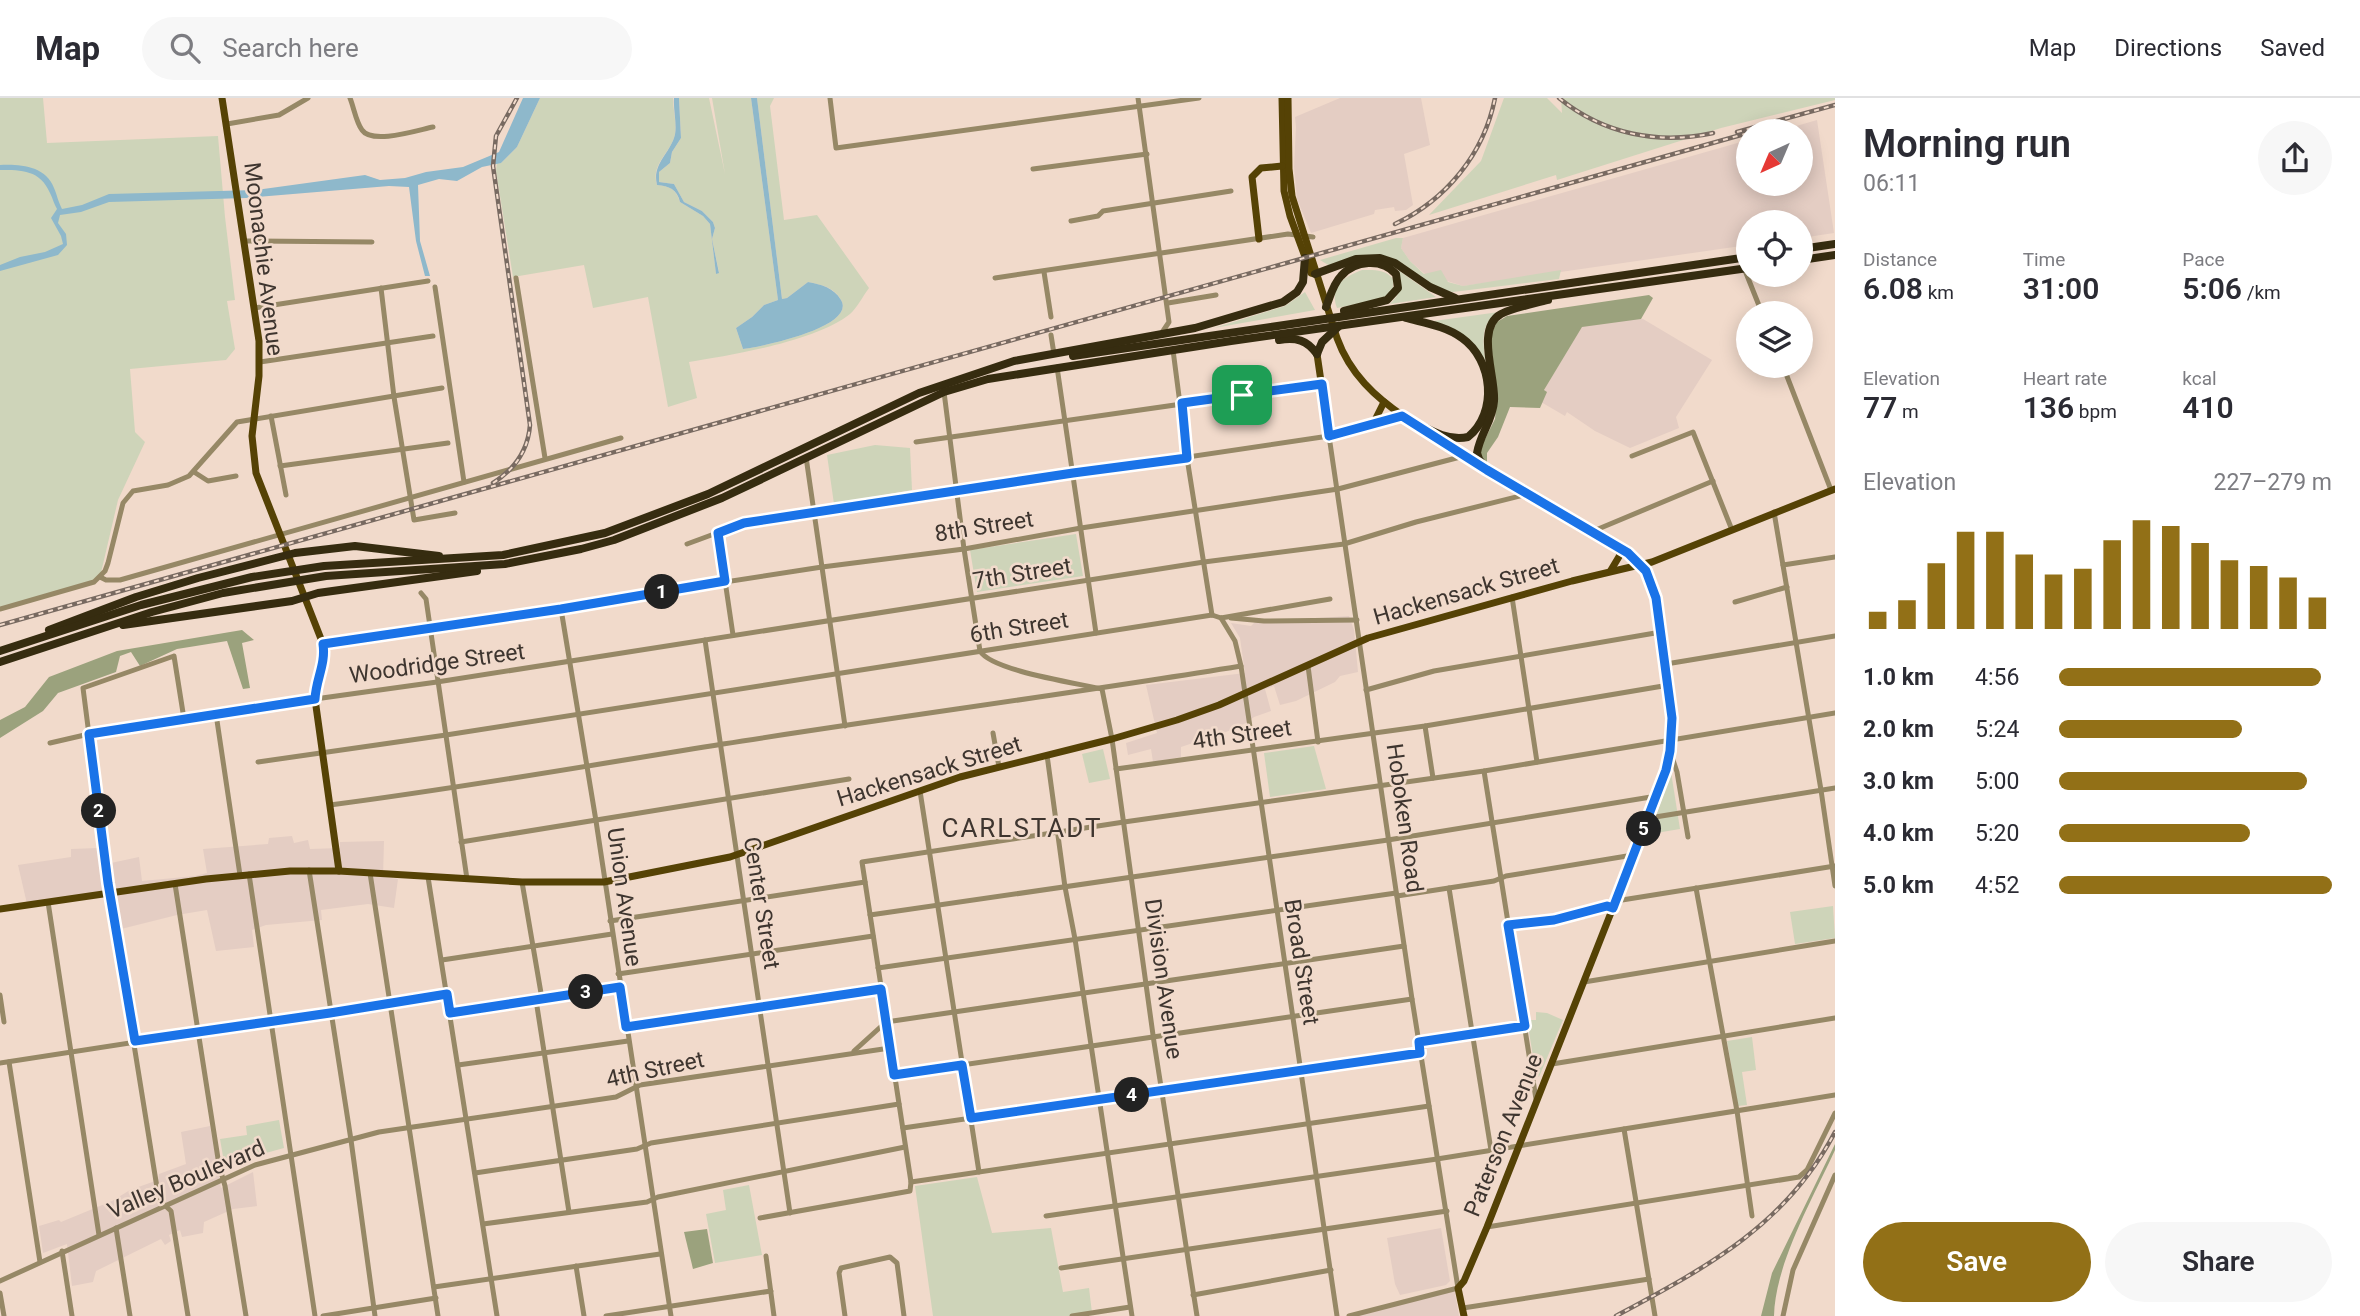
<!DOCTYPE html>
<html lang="en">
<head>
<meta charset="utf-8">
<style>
  :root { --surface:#fff; --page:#f7f7f7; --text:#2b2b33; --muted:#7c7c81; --line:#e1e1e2; --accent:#927017 }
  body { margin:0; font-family:Roboto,sans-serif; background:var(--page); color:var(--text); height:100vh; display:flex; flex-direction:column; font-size:26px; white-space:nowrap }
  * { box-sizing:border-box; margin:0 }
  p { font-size:23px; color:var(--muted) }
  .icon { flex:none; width:38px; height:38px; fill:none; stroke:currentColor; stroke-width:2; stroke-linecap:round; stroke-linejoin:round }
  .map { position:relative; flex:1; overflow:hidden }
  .drawer { display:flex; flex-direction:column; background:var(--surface); width:525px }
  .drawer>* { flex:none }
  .needle { width:46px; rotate:224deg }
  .fabs { position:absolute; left:1736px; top:21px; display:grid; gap:14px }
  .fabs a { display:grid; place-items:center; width:77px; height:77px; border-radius:50%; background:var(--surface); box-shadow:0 4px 18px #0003; font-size:35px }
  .pin { position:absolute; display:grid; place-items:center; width:60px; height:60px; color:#fff; margin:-30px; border-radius:14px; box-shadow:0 4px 10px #0006 }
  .km { position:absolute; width:35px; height:35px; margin:-18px; border-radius:50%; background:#222; color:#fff; font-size:19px; line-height:35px; text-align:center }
  .round { display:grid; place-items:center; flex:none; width:74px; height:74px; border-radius:37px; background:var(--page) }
  .overview { display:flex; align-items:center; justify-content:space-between; height:119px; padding:0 28px }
  h1 { font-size:38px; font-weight:600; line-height:52px }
  .figures { display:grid; grid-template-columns:repeat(3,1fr); gap:10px; height:119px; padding:7px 28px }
  .figures div { display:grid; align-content:center }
  .figures b { font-size:30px; font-weight:600 }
  .figures small { font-size:19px; font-weight:400 }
  .figures p { font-size:19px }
  .chart { height:196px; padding:14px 28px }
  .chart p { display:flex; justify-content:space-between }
  .chart svg { width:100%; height:126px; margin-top:7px; stroke:var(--accent); stroke-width:6 }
  .action { display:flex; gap:14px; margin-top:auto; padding:14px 28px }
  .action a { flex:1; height:80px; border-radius:42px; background:var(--accent); color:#fff; font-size:28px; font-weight:600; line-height:80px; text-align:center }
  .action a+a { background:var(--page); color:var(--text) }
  ul { padding:0 28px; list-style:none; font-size:23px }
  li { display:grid; grid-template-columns:112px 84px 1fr; align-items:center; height:52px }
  li i { height:18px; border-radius:9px; background:var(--accent) }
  header { display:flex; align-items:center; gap:42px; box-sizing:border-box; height:98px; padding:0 35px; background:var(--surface); border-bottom:2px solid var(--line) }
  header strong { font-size:33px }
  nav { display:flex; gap:38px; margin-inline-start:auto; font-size:24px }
  .search { width:490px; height:63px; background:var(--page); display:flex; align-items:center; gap:18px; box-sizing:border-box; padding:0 24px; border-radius:38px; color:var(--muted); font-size:26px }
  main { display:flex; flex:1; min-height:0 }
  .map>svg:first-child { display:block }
  .commercial { fill:#e4cdc3 }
  .green { fill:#ced4b9 }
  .forest { fill:#9ba27d }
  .water { fill:#8eb8cb }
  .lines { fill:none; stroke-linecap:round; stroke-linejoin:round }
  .minor { stroke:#968866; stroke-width:5 }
  .major { stroke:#554205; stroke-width:7 }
  .highway { stroke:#362c10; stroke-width:8 }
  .rail-casing { stroke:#786a61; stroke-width:4.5 }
  .rail { stroke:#f1dacb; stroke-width:2; stroke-dasharray:5; stroke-linecap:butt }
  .route-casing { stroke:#fff; stroke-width:14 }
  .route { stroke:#1a73e8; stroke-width:9 }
  .labels { text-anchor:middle; stroke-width:5; stroke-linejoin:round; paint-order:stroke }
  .street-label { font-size:23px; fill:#3e352f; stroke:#f1dacb }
  .quarter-label { font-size:26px; letter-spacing:2px; fill:#3e352f; stroke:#f1dacb }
</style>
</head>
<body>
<header>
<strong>Map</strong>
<div class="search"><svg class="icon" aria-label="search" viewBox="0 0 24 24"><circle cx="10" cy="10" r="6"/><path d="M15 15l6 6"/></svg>Search here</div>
<nav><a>Map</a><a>Directions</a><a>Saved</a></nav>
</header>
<main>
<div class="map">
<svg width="1835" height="1218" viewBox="0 0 1835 1218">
  <rect width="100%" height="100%" fill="#f1dacb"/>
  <g class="commercial">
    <polygon points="1340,0 1421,0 1430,47 1404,56 1413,107 1406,112 1395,113 1394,109 1375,112 1374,116 1311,135 1297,101 1294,69 1296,29 1295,19"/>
    <polygon points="1817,22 1834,135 1801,140 1801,124 1748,124 1748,147 1463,188 1425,176 1410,163 1401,150 1403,140 1748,42 1748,86 1801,86 1801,33 1779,33"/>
    <polygon points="1636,220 1643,221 1712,262 1676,319 1679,330 1630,350 1595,333 1567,314 1565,318 1541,304 1546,294 1544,292 1582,228"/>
    <polygon points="1349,518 1354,532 1358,574 1340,578 1335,584 1296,603 1280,607 1274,588 1265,591 1271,613 1254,619 1246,625 1226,634 1181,649 1181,659 1153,664 1151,651 1128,657 1126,645 1157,635 1146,587 1245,575 1240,540 1231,525 1251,528 1255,524"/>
    <polygon points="292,738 294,745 308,742 310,751 340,750 340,744 384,743 383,779 398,781 394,810 368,806 321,812 322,822 266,827 252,832 254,849 216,853 207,812 177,817 121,831 111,765 139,759 142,783 195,778 207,775 203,751 268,746 269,740"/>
    <polygon points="98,750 103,794 27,806 18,767 71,759 71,751"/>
    <polygon points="210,1028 221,1090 253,1074 257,1108 233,1111 204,1124 203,1135 182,1139 180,1132 169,1137 171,1143 165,1147 161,1141 96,1173 93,1184 72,1188 67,1146 43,1155 39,1128 59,1122 61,1124 112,1103 130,1092 158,1082 159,1076 186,1066 181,1034"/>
    <polygon points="1441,1130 1450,1183 1446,1187 1400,1197 1395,1186 1387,1140"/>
    <polygon points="1454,1190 1459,1218 1349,1218"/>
  </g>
  <g class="green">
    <polygon points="0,0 43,0 47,45 218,38 225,119 235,202 227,203 235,251 226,262 130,271 135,334 145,344 118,402 100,479 94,484 0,511"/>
    <path d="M540,0H673C673,13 678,29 674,40C668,57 651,67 657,87C670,88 676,91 680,104L703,118L710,126L716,176L719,174L712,141L715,130L713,124L702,113L684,104L674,86L659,84V74L670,65L672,54L681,40L679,0H709L725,76L712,0H751L778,202L764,207L752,219L736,230L743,251C761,249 857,229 841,202C834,189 822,187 808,184L787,200L782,201L757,0H774L770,8L784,122L817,117L869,190C863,198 857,210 850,216C817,243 732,257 689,264L697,300L668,309L648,199L593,210L584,167L513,179L496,73L497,64L501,65L517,49Z"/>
    <polygon points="1504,0 1547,0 1562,15 1561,0 1835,0 1835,2 1721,30 1557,82 1556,77 1429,117 1481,63"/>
    <path d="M1396,140H1403L1401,150L1410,163L1424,176L1441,172L1448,184L1463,188L1561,172L1559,181L1453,194C1439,192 1430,185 1418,177C1381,152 1372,152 1330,168L1320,162Z"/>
    <path d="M1362,172C1375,172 1385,171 1393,181V192L1386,200L1337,210C1329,188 1344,179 1362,172Z"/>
    <path d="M1398,172L1436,199L1390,206C1402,194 1402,188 1398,172Z"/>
    <polygon points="1305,194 1315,212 1214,230 1285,208"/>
    <path d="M1499,214C1478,226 1484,247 1486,268L1479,256L1434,223Z"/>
    <polygon points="875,347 910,350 912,392 834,406 827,357"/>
    <polygon points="1076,436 1083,478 977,494 970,452"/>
    <polygon points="1314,648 1326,691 1270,699 1264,655"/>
    <polygon points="1103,651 1110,681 1089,685 1082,656"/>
    <polygon points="1671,674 1680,731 1650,736"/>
    <polygon points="1833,808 1835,840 1795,846 1790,814"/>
    <polygon points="1536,914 1547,915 1563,922 1539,979 1536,976 1527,922 1536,922"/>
    <polygon points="1752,939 1756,972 1742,974 1747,1007 1738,1008 1727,943"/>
    <polygon points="279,1022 284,1050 244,1061 225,1070 220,1041 247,1037 246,1028"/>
    <polygon points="977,1079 992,1135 1051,1130 1063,1194 1089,1190 1092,1215 1073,1218 933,1218 915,1088"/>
    <polygon points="749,1087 762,1157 715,1165 706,1116 726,1112 723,1092"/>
  </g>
  <g class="forest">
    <polygon points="1649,197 1653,200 1641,221 1582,229 1544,292 1547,294 1540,310 1510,309 1498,339 1487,355 1487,367 1480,359 1482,347 1495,321 1497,299 1490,238 1497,224 1507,218"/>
    <polygon points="242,532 254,542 242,545 250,590 243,591 227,543 177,551 140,568 131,554 120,558 116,574 58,595 43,613 0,640 0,622 25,609 49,579 117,553"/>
    <path d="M1835,1046V1052C1813,1100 1775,1166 1774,1218H1761L1772,1175Z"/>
    <polygon points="707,1131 713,1165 693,1171 684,1134"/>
  </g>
  <g class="water">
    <path d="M523,0H540L517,49L501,65L482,69L457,83L439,81L418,87L420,143L430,178H425L416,143L409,89L389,88L246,100L109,104L81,114L60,117L58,125L66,136L67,147L58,157L0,173V167L20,159L45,154L63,146L61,138L51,120L57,111C54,106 53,101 50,95C40,72 22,72 0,72V67C20,66 46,68 54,90C57,97 58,103 62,111L82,107L109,96L256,92L365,77L380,82L405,80L426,74L463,69L499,54Z"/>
    <path d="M674,0H679L681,40L672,54L670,65L659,74V84L674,86L684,104L702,113L713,124L715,130L712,141L719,175L716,176L710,126L703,118L680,104C677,91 669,88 657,87C652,67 668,57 674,40C678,29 673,13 674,0Z"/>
    <path d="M751,0H757L782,201L787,200L808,184C822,187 833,189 841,202C857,229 761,249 743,251L736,230L752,219L764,207L778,202Z"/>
  </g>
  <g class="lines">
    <g class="minor">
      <path d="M350,0C354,10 356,24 362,32C372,47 418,32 433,29"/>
      <polyline points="830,0 836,50 1199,0"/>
      <polyline points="1138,0 1169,224 1161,236"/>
      <polyline points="227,26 279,17 308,0"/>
      <polyline points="1033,71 1147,56"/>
      <polyline points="1071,123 1098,118 1103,113 1231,93"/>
      <polyline points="244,143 372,144"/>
      <polyline points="1744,170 1762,215"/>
      <polyline points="1044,174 1051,219"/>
      <polyline points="516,180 545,360"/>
      <polyline points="995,180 1288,136 1313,139"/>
      <polyline points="435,189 464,384"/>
      <polyline points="381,190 394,299 414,422 455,415"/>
      <polyline points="1168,205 1216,197"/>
      <polyline points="254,210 428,183"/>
      <polyline points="1051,237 1054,256"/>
      <polyline points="1173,252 1187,360 1212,517"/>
      <polyline points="260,264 433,238"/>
      <polyline points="1783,268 1831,392"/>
      <polyline points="1057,269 1096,535"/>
      <polyline points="944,294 964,451 980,553"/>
      <polyline points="271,318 286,397"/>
      <polyline points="916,344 1322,286"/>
      <polyline points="1632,358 1693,334 1732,432"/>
      <polyline points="806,359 845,628"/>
      <polyline points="280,368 448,345"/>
      <polyline points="194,374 208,383 236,378"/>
      <polyline points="1774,414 1821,692 1835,788"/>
      <polyline points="1591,434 1713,383"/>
      <polyline points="718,435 733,537"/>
      <polyline points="687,446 744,425 1329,338 1412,901 1458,1190 1349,1218"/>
      <polyline points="1783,467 1835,459"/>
      <polyline points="100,479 106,482 120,482 621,340"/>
      <polyline points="421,495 426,501 467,781"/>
      <polyline points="1512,499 1537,664"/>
      <polyline points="1735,504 1787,489"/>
      <polyline points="0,511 94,484 105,473 108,465 123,405 133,393 168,387 189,378 237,324 442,290"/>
      <polyline points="561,511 596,723 671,1218"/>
      <polyline points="1221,520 1235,543 1241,568 1337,1218"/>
      <polyline points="1231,520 1264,523 1357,522"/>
      <polyline points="705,542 790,1115"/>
      <polyline points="323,546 822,469 964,451 1081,430 1338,391 1464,358"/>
      <path d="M980,553C992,573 1077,585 1102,591L1112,641L1154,944L1197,1218"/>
      <polyline points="1666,566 1835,538"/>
      <polyline points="1308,568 1318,644"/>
      <polyline points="1366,592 1434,573 1661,534"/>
      <polyline points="216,616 240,777"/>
      <polyline points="184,621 174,558 83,590 108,785 159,1102 171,1113 188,1218"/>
      <polyline points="1425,628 1433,680"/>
      <polyline points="993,635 999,669"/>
      <polyline points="50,645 89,636 315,601 437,584 1204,464 1344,446 1416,424 1528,396"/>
      <polyline points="1671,656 1677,674 1688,739"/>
      <polyline points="1047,657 1065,789 1075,841 1132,1218"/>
      <polyline points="258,664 446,637 1212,517 1221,520 1330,501"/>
      <polyline points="1116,671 1425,628 1669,587"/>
      <polyline points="1484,673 1536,1001"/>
      <polyline points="920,693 979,1074"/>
      <path d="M330,707C462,690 592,667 723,646C895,619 1069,596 1241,568"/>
      <polyline points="1649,720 1835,690"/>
      <polyline points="461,744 849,681"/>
      <polyline points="309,772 351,1042 375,1218"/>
      <polyline points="370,775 438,1218"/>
      <polyline points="249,776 315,1218"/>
      <polyline points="428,779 497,1218"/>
      <polyline points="522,784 542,901"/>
      <polyline points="175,786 219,1067 225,1088 246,1218"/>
      <polyline points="1449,790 1491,1052"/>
      <polyline points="1696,790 1737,1013 1752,1118"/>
      <polyline points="1397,798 1494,783 1506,778 1633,757"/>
      <polyline points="1617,800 1622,802 1835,768"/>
      <polyline points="48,804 99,1137"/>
      <polyline points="870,817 1388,742 1657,698"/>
      <polyline points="610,823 865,784"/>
      <polyline points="1508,827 1554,822 1607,808 1613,810"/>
      <polyline points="442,862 612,836"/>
      <polyline points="878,870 1396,795"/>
      <polyline points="618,876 873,838"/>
      <polyline points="1584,884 1835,843"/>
      <polyline points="0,897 4,924"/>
      <polyline points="536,902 569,1114"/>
      <polyline points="450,915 620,889"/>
      <polyline points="626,929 881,891"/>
      <polyline points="1419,944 1525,928"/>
      <polyline points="854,953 886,924 1404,848"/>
      <polyline points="9,964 40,1164"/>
      <polyline points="0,965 447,896"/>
      <polyline points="1552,966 1835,920"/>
      <polyline points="458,967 628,943"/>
      <polyline points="894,977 1412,901"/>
      <polyline points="903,1030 1420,955"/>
      <polyline points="1624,1031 1655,1218"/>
      <polyline points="475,1075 637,1051 651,1045 899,1006"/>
      <polyline points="911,1084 1429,1008"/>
      <polyline points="1046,1118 1437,1061 1835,997"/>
      <polyline points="760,1120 910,1093 911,1084 862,764 1124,724 1484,673 1835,615"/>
      <polyline points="483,1126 647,1104 658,1099 905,1049"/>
      <polyline points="1487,1129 1799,1079 1807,1072 1835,1015"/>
      <polyline points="116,1130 130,1218"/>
      <polyline points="62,1153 72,1218"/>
      <polyline points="766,1158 774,1218"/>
      <polyline points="576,1168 584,1218"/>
      <polyline points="1061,1170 1447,1113"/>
      <polyline points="0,1183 255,1067 379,1034 616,999 640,987 890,950"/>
      <polyline points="434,1189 660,1156"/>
      <polyline points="0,1195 4,1218"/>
      <polyline points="1193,1197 1331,1172"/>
      <polyline points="1463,1210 1649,1181"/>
      <polyline points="323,1218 436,1200"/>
      <polyline points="606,1218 771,1193"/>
      <polyline points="845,1218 839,1175 841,1170 890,1159 897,1165 904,1218"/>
      <polyline points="1072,1218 1130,1209"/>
      <polyline points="1783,1218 1793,1172 1835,1077"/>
    </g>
    <g class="major">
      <path d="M222,0L259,243V278L252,338L256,375L323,546C326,566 316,581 315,601L339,773"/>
      <polyline points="1282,0 1284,93 1290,118 1311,175 1315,176"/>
      <path d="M1288,0L1289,71L1292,98L1337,240C1350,276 1375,299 1406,320"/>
      <polyline points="1259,141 1252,79 1261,70 1282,68"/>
      <polyline points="1317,256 1329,338 1402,318"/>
      <polyline points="1373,326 1384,304"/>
      <path d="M1422,331L1623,452C1640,463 1649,476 1655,494L1669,587L1672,634L1669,659L1657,698L1487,1129L1464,1183L1458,1190L1464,1218"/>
      <polyline points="1611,472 1620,457 1617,449"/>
      <polyline points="0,811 206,781 290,773 339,773 522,784 604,784 730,759 960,679 1112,641 1177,622 1219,607 1368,540 1572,483 1652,464 1835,391"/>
    </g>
    <g class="highway">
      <polyline points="1801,151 1835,146"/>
      <polyline points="1801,162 1835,157"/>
      <polyline points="1315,176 1356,161 1380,160 1395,165 1430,189 1455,200"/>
      <path d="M1326,209C1330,199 1333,186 1341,178C1355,162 1382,160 1396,176L1398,190L1387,202L1344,213"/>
      <path d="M1279,242C1296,239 1307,242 1317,256"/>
      <polyline points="1317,256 1322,244 1339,228"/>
      <polyline points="1073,258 1748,159"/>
      <path d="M1402,318C1424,328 1444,344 1468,339C1498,315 1493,262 1462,240C1446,228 1425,225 1406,220"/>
      <path d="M1487,372L1479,361L1477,355C1480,336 1493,322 1494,303C1496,279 1475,230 1501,216C1515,209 1533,206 1548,202"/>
      <polyline points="123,527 292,503 318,495 477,473"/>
      <polyline points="49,532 136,499 198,480 295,455 355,448 439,458"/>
      <polyline points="0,553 141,507 252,479 324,468 503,457 605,435 708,396 919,295 1014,263 1195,230 1283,204 1297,194 1303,184 1305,160"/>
      <polyline points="0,564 152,514 223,495 326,478 505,466 581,451 614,442 722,400 944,294 988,281 1231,243 1748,170"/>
    </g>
    <defs>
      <g id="rail">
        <path d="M1559,0C1603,36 1658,47 1713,35"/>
        <polyline points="1737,34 1835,7"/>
        <path d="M1395,126C1446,102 1484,56 1495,0"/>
        <path d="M493,385C515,371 528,353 530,327L493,68L496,38L517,0"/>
        <polyline points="0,527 1748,35"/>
        <path d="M1616,1218C1705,1170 1786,1128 1835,1034"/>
      </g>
    </defs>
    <use href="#rail" class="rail-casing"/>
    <use href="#rail" class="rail"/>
  </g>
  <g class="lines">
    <defs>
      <path id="route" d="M1322,286L1329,338L1402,318L1487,372L1628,455L1646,473L1656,500L1672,620L1670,653L1666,672L1613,810L1607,808L1554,822L1508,827L1525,928L1419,944L1420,955L971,1020L962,967L894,977L881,891L626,929L620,889L450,915L447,896L330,915L135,943L108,785L89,636L315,601C316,581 326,566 323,546L561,511L725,483L718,435L744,425L1073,375L1187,360L1182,305Z"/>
    </defs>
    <use href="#route" class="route-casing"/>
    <use href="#route" class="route"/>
  </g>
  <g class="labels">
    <g class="street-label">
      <text transform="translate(264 161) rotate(83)" y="8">Moonachie Avenue</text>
      <text transform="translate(984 428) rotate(-9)" y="8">8th Street</text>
      <text transform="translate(1022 475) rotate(-9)" y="8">7th Street</text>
      <text transform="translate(1466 493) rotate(-16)" y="8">Hackensack Street</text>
      <text transform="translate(1019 529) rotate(-9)" y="8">6th Street</text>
      <text transform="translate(437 565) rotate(-8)" y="8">Woodridge Street</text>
      <text transform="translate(1242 636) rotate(-8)" y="8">4th Street</text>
      <text transform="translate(929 673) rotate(-17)" y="8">Hackensack Street</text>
      <text transform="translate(1405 720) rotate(82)" y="8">Hoboken Road</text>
      <text transform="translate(625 799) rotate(82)" y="8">Union Avenue</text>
      <text transform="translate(762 805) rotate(81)" y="8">Center Street</text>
      <text transform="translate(1302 864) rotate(81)" y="8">Broad Street</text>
      <text transform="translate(1164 881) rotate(82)" y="8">Division Avenue</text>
      <text transform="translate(655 971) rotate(-12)" y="8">4th Street</text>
      <text transform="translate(1503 1037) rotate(-68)" y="8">Paterson Avenue</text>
      <text transform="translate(186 1081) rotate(-23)" y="8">Valley Boulevard</text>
    </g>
    <g class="quarter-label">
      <text x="1022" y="739">CARLSTADT</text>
    </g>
  </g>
</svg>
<div class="fabs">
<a><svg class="needle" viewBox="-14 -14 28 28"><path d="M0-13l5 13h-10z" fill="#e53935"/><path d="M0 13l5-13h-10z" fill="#7c7c81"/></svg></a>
<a><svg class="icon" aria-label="locate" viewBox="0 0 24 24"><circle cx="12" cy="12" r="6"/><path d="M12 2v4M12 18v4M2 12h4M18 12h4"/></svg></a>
<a><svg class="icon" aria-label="layers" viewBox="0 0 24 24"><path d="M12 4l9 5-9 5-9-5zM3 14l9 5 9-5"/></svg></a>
</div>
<div class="pin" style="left:1242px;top:297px;background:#1e9e55"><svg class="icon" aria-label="arrive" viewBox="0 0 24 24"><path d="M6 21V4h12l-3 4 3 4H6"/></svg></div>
<b class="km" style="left:662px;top:494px">1</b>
<b class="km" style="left:99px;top:713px">2</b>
<b class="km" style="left:586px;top:894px">3</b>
<b class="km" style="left:1132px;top:997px">4</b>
<b class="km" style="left:1644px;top:731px">5</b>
</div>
<section class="drawer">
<div class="overview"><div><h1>Morning run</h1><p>06:11</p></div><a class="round"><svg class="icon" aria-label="share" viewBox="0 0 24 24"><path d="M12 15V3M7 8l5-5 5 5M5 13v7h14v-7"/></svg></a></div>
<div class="figures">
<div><p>Distance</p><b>6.08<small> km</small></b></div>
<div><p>Time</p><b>31:00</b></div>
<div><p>Pace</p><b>5:06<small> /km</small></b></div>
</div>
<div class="figures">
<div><p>Elevation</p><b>77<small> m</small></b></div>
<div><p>Heart rate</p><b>136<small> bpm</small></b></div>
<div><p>kcal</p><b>410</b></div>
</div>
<div class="chart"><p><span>Elevation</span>227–279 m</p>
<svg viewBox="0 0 160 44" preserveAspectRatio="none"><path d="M5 44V38M15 44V34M25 44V21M35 44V10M45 44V10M55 44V18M65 44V25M75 44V23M85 44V13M95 44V6M105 44V8M115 44V14M125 44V20M135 44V22M145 44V26M155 44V33"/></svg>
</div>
<ul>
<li><b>1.0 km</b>4:56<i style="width:96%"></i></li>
<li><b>2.0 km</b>5:24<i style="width:67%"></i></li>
<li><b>3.0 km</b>5:00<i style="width:91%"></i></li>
<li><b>4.0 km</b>5:20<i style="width:70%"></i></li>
<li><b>5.0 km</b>4:52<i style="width:100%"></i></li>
</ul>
<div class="action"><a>Save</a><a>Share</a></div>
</section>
</main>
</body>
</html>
